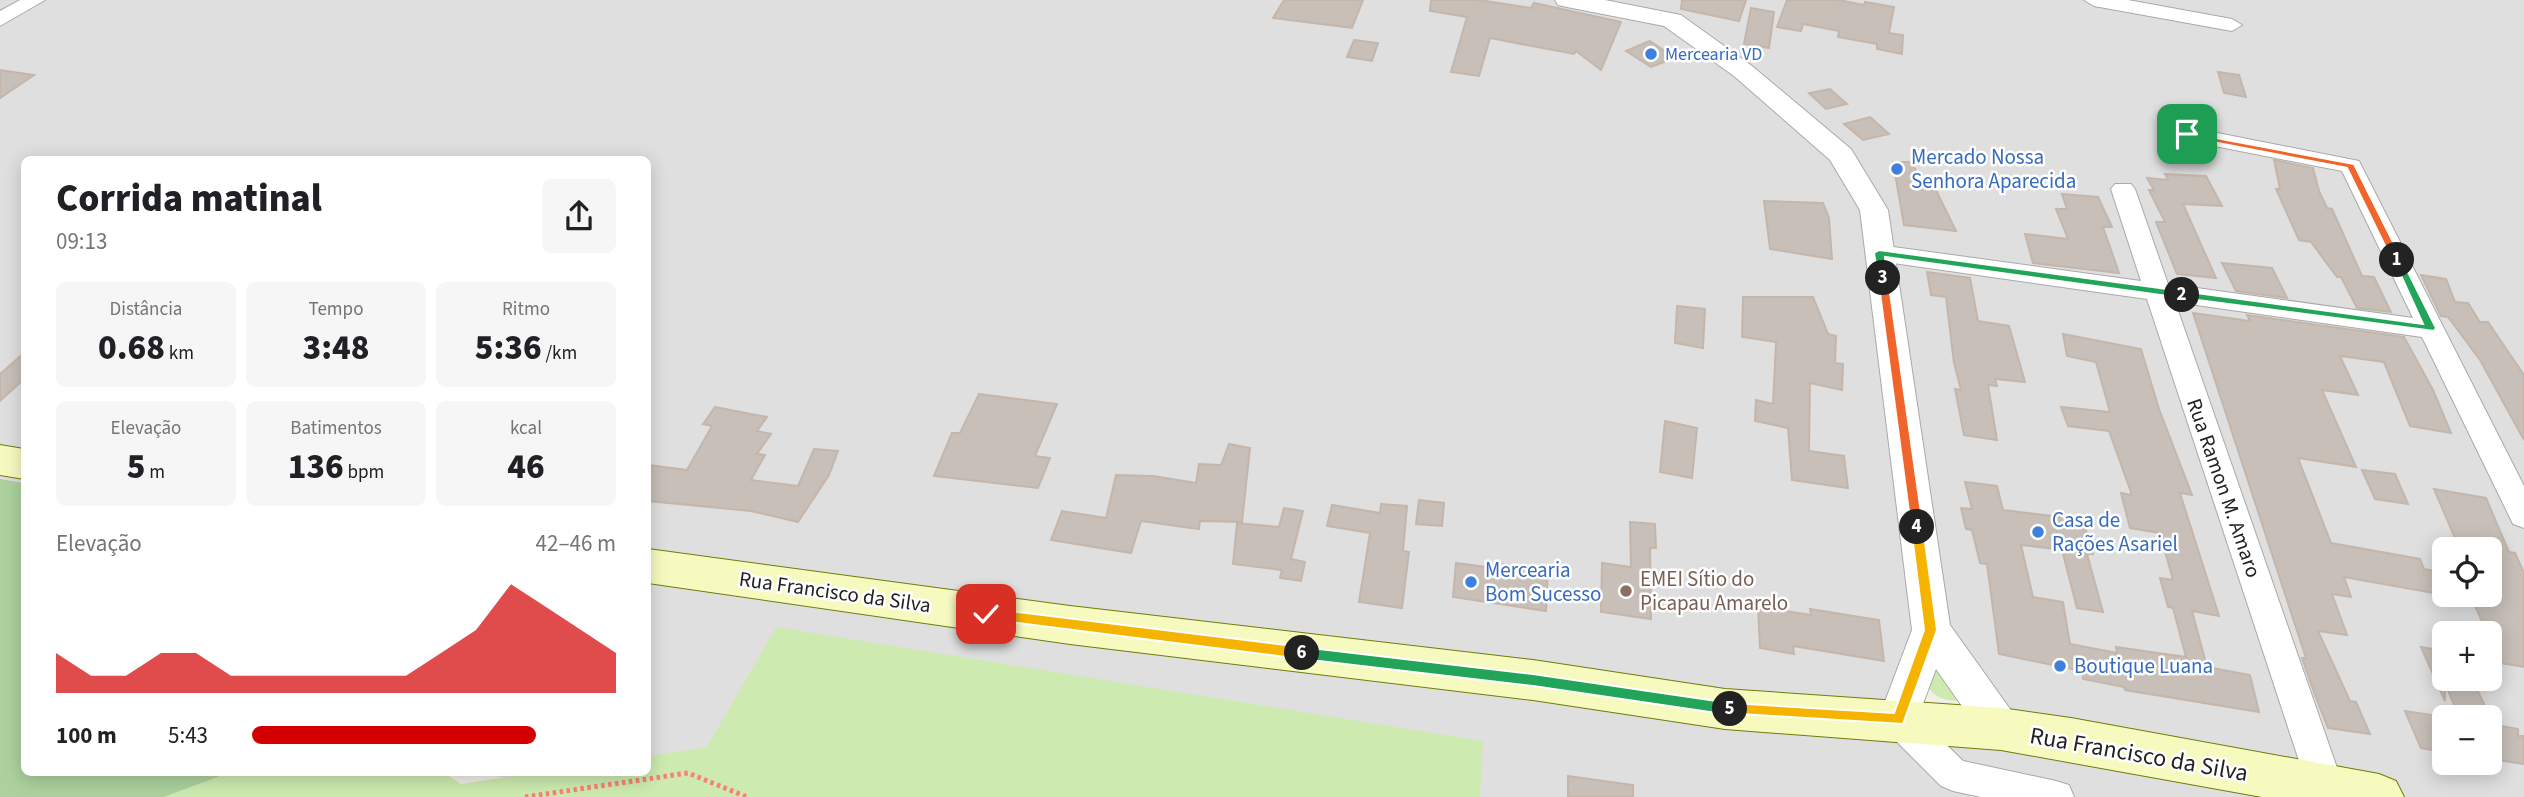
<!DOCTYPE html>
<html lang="pt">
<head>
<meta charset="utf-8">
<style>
  :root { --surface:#fff; --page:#f6f6f6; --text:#202124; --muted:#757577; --accent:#d40000 }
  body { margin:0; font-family:"Source Sans 3",sans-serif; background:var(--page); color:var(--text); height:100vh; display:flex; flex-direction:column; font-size:26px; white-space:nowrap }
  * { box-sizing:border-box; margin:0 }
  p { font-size:23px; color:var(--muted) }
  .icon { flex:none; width:38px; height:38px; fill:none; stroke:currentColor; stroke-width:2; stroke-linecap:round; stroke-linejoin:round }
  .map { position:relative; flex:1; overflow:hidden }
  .side { position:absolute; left:21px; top:156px; width:630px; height:620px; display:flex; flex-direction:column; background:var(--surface); border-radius:10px; box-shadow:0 4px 18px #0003 }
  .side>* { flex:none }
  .fabs { position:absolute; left:2432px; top:537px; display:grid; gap:14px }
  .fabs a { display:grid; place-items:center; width:70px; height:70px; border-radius:10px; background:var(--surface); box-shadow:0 4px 18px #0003; font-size:35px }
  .pin { position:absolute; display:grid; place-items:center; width:60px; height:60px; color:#fff; margin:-30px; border-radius:14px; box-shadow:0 4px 10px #0006 }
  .km { position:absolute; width:35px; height:35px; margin:-18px; border-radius:50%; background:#222; color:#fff; font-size:19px; line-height:35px; text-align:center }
  .round { display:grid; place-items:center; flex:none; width:74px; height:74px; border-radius:10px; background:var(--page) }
  .head { display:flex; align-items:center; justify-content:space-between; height:119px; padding:0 35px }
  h1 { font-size:38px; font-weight:800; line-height:52px }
  .stats { display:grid; grid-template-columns:repeat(3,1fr); gap:10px; height:119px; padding:7px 35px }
  .stats div { display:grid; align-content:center; border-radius:10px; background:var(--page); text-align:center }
  .stats b { font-size:35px; font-weight:800 }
  .stats small { font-size:19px; font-weight:400 }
  .stats p { font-size:19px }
  .chart { height:196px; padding:14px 35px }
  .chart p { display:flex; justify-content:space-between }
  .chart svg { width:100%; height:126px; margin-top:7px; fill:var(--accent); opacity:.7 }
  ul { padding:0 35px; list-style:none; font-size:23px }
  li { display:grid; grid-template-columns:112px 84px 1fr; align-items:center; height:52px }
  li i { height:18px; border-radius:9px; background:var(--accent) }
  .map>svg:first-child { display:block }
  .residential { fill:#e0dfdf; fill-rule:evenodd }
  .grass { fill:#cdebb0 }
  .forest { fill:#add19e }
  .building { fill:#c7bfb8; stroke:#c4b6ab; stroke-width:2 }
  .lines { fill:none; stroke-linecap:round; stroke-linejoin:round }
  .minor-casing { stroke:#a9a9a9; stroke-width:2 }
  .tertiary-casing { stroke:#a9a9a9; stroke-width:2 }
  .secondary-casing { stroke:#707d05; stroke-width:2 }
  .path { stroke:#fa8072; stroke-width:5; stroke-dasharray:3.5 3.5; stroke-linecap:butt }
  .minor { fill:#fff; fill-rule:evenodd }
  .tertiary { fill:#fff; fill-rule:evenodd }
  .secondary { fill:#f7fabf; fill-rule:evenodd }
  .split-1 { fill:#f0652b; stroke:#fff; stroke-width:2 }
  .split-2 { fill:#22a559; stroke:#fff; stroke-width:2 }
  .split-3 { fill:#22a559; stroke:#fff; stroke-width:2 }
  .split-4 { fill:#f0652b; stroke:#fff; stroke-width:2 }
  .split-5 { fill:#f5b400; stroke:#fff; stroke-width:2 }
  .split-6 { fill:#22a559; stroke:#fff; stroke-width:2 }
  .split-7 { fill:#f5b400; stroke:#fff; stroke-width:2 }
  .shop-dot { fill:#3f7fe0; stroke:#fff; stroke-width:2.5 }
  .education-dot { fill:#8d6e63; stroke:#fff; stroke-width:2.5 }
  .labels { text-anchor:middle; stroke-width:5; stroke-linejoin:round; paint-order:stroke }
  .far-shop-label { font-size:18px; fill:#366cbe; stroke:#fff; text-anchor:start }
  .shop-label { font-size:21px; fill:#366cbe; stroke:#fff; text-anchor:start }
  .street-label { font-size:21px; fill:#222; stroke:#fff }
  .education-label { font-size:21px; fill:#785e54; stroke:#fff; text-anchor:start }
  .near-street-label { font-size:24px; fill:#222; stroke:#fff }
</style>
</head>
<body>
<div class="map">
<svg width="2524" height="797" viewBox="0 0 2524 797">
  <rect width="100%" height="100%" fill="#f2efe9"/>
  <path class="residential" d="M0,0H2524V797H601L474,772H648V159H24V683L0,678ZM2445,550H2490V595H2445ZM1931,631L2000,729L1899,719ZM2445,634H2490V679H2445ZM2445,718H2490V763H2445Z"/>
  <g class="grass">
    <polygon points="776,627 1483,741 1480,797 164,797 231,772 443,772 461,784 540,772 648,772 648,756 707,747"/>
    <path d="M1940,668L1964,695L1955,701C1939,699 1931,695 1924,679L1928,671Z"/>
  </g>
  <polygon class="forest" points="0,479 24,483 24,772 231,772 164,797 0,797"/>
  <g class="building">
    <polygon points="1284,0 1363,0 1352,28 1273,18"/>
    <polygon points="1431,0 1479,0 1531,8 1534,3 1621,22 1601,70 1576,51 1574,54 1490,38 1479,76 1451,72 1467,17 1430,11"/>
    <polygon points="1682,0 1746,0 1739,21 1681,9"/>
    <polygon points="1787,0 1839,0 1864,5 1865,2 1894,7 1889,33 1903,35 1902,54 1877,49 1877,44 1838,37 1839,31 1803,24 1801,31 1777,27"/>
    <polygon points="1751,8 1774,12 1769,48 1744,44"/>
    <polygon points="1354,40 1378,43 1372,61 1347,57"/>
    <polygon points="1650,41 1675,58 1651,67 1626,51"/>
    <polygon points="0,70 34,75 0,98"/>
    <polygon points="2218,72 2239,75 2246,97 2224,93"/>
    <polygon points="1830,89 1847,104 1826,109 1809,93"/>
    <polygon points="1870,117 1889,134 1863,140 1844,124"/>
    <polygon points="2274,160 2313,168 2319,191 2327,208 2332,209 2362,276 2374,277 2391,312 2357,308 2341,277 2337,277 2311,242 2299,240 2276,189 2280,189"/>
    <polygon points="1893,162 1912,162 1922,183 1933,184 1956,231 1904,225"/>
    <polygon points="2165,174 2206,176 2222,206 2183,204 2216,278 2177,274 2156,222 2165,222 2149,190 2154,190 2147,178 2168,180"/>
    <polygon points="2062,194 2098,197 2112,227 2103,227 2119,273 2033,263 2025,234 2068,239 2056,209 2067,209"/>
    <polygon points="1764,201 1823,203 1829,218 1832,259 1770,249"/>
    <polygon points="2222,263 2272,268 2287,298 2236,291"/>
    <polygon points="1927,272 1970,278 1978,321 2009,326 2025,382 1995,379 1997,386 1988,385 1997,440 1964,435 1955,389 1961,390 1954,363 1946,297 1931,295"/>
    <polygon points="2421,275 2446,279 2455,302 2468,303 2480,322 2488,322 2524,375 2524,440 2480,360 2448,317 2441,316"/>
    <polygon points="1743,297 1813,297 1828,334 1836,336 1835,363 1843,364 1842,390 1810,383 1809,451 1844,456 1848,488 1792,480 1788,428 1755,421 1756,400 1773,404 1776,342 1742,337"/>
    <polygon points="1677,306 1705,309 1703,348 1675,343"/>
    <polygon points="2193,313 2250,321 2247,315 2404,337 2433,390 2451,433 2410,426 2384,362 2340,356 2358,395 2322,390 2356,467 2298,458 2331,543 2420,559 2424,569 2445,573 2445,595 2344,577 2351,597 2332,594 2347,635 2318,631 2350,701 2356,702 2370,734 2328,728 2315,695 2302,658 2306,658"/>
    <polygon points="2063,334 2141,349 2159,409 2192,495 2180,493 2219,616 2192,611 2207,667 2250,675 2259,712 2125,690 2124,687 2083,679 2082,671 1999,654 1987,564 1980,563 1972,530 1966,529 1961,508 1972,509 1965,482 1997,486 2003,510 2083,520 2093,554 2087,554 2103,612 2077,608 2062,550 2021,545 2033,597 2063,602 2070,644 2117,653 2116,647 2186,657 2173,608 2168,607 2160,578 2173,580 2160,533 2130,528 2121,493 2132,495 2109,431 2068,426 2061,407 2110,412 2096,362 2067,356"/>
    <polygon points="24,353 24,379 0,401 0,374"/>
    <polygon points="979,394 1057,404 1035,456 1050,458 1038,488 934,476 952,433 960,433"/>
    <polygon points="715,407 767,417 757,431 771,434 757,454 765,455 751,480 798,486 814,449 838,451 829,475 798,522 751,511 648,501 648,465 687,470 712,426 703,424"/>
    <polygon points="1665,421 1697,428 1692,478 1660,472"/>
    <polygon points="1229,444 1250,448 1242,522 1200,521 1199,529 1141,521 1131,553 1051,540 1062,511 1106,518 1116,475 1153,476 1196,483 1199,464 1221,465"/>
    <polygon points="2362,470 2395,474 2408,504 2375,499"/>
    <polygon points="2434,489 2486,498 2509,552 2515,553 2524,573 2524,667 2501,663 2470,595 2490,595 2490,550 2460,550"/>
    <polygon points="1419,500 1444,503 1442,526 1416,524"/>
    <polygon points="1381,504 1407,506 1403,551 1409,552 1402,608 1359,602 1370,533 1327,526 1332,505 1380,513"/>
    <polygon points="1284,508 1303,511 1291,559 1305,562 1301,581 1280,578 1282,570 1233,564 1237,523 1279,527"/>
    <polygon points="1630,522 1655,524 1656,548 1650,548 1651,619 1601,612 1602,563 1631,567"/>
    <polygon points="1456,563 1502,569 1503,564 1548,570 1546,611 1453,597"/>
    <polygon points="1758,607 1811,615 1810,609 1879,620 1884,661 1793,646 1794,654 1760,648"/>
    <polygon points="2421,647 2445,651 2445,679 2472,679 2491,718 2460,718 2445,684 2445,701"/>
    <polygon points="2405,711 2445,717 2445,752 2421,748"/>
    <polygon points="2490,724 2518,729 2518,736 2524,736 2524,764 2490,759"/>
    <polygon points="1568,776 1633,785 1633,797 1568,797"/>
  </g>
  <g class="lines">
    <defs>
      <g id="minor">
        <polygon points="20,0 45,0 0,26 0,11"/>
        <polygon points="2084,0 2128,0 2232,19 2242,25 2232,31 2094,6"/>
        <polygon points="2187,127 2359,161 2524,486 2524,528 2513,524 2422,337 2175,302 2344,788 2340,797 2312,797 2308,788 2147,299 1879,261 1870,259 1866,253 1870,247 1879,245 2141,281 2111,189 2115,184 2131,184 2135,189 2168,284 2413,318 2342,171 2179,139 2176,134"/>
        <polygon points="1898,705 1910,709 1963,761 2056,781 2069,785 2074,797 1981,797 1953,791 1941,786 1886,731 1881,720 1886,709"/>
      </g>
      <polygon id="tertiary" points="1555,0 1605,0 1681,15 1752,66 1851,149 1888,210 1950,625 2015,716 2021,729 2015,742 2001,747 1987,742 1936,669 1912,733 1898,738 1884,733 1878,720 1912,630 1860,210 1830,160 1734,76 1664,26 1567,7 1558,5"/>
      <g id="secondary">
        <polygon points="0,445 24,449 24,479 0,475"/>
        <polygon points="648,549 1070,606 1533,660 1725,689 2001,708 2071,718 2379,774 2396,781 2404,797 2262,797 2001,750 1725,729 1533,700 1070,644 648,583"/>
      </g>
    </defs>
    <use href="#minor" class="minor-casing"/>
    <use href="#tertiary" class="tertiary-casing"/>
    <use href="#secondary" class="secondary-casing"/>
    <polyline class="path" points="525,797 688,773 747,797"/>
    <use href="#minor" class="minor"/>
    <use href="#tertiary" class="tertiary"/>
    <use href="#secondary" class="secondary"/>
  </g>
  <polygon class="split-1" points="2184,132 2354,164 2402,260 2397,264 2392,260 2347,168 2187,137"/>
  <polygon class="split-2" points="2393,258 2402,260 2436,328 2434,331 2182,298 2177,295 2182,291 2423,324"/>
  <polygon class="split-3" points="1879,250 2182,291 2188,295 2182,298 1885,257 1888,278 1883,281 1878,278 1874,253"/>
  <polygon class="split-4" points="1883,275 1888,278 1923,527 1917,532 1911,527 1878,278"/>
  <polygon class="split-5" points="1917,523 1923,527 1937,630 1903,724 1725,713 1725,705 1730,703 1894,713 1924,630 1911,527"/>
  <polygon class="split-6" points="1302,647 1533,674 1730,703 1737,709 1730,715 1533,686 1302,659 1295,653"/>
  <polygon class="split-7" points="986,608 1302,647 1308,653 1302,659 986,619 980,614"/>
  <g class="shop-dot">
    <circle cx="1651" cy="54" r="7"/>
    <circle cx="1897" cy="169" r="7"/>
    <circle cx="2038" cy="532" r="7"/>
    <circle cx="1471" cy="582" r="7"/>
    <circle cx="2060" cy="666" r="7"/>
  </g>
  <circle class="education-dot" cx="1626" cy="591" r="7"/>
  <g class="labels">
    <g class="far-shop-label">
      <text x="1665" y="60">Mercearia VD</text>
    </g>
    <g class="shop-label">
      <text x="1911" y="164">Mercado Nossa<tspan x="1911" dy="24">Senhora Aparecida</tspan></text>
      <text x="2052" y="527">Casa de<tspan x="2052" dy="24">Rações Asariel</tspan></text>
      <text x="1485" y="577">Mercearia<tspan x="1485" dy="24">Bom Sucesso</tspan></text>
      <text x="2074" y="673">Boutique Luana</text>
    </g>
    <g class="street-label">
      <text transform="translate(2224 488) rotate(71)" y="7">Rua Ramon M. Amaro</text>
      <text transform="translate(835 592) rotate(8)" y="7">Rua Francisco da Silva</text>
    </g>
    <g class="education-label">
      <text x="1640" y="586">EMEI Sítio do<tspan x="1640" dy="24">Picapau Amarelo</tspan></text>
    </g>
    <g class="near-street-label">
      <text transform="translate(2139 754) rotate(10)" y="8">Rua Francisco da Silva</text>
    </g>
  </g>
</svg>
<div class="fabs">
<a><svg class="icon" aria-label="locate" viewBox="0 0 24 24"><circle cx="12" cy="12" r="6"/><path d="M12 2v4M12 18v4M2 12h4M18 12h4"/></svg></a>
<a>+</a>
<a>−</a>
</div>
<div class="pin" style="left:2187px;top:134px;background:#1e9e55"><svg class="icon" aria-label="arrive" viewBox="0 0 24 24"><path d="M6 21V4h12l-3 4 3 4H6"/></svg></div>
<div class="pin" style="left:986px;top:614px;background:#d93025"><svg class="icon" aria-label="check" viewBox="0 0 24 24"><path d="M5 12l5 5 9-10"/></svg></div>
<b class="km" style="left:2397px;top:260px">1</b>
<b class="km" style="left:2182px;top:295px">2</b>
<b class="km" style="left:1883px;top:278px">3</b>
<b class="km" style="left:1917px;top:527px">4</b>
<b class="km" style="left:1730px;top:709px">5</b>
<b class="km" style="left:1302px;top:653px">6</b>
<section class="side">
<div class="head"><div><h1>Corrida matinal</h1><p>09:13</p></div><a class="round"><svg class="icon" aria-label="share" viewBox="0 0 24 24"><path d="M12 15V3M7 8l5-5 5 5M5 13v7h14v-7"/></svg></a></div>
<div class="stats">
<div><p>Distância</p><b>0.68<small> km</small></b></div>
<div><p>Tempo</p><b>3:48</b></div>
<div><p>Ritmo</p><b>5:36<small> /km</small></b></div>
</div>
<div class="stats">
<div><p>Elevação</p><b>5<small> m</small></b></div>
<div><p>Batimentos</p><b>136<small> bpm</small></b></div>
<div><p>kcal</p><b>46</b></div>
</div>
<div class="chart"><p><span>Elevação</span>42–46 m</p>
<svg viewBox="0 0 160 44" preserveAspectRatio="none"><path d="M0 44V30L10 38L20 38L30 30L40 30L50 38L60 38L70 38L80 38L90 38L100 38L110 30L120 22L130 6L140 14L150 22L160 30V44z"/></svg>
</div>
<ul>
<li><b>100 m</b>5:43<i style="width:78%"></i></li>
</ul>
</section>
</div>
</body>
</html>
